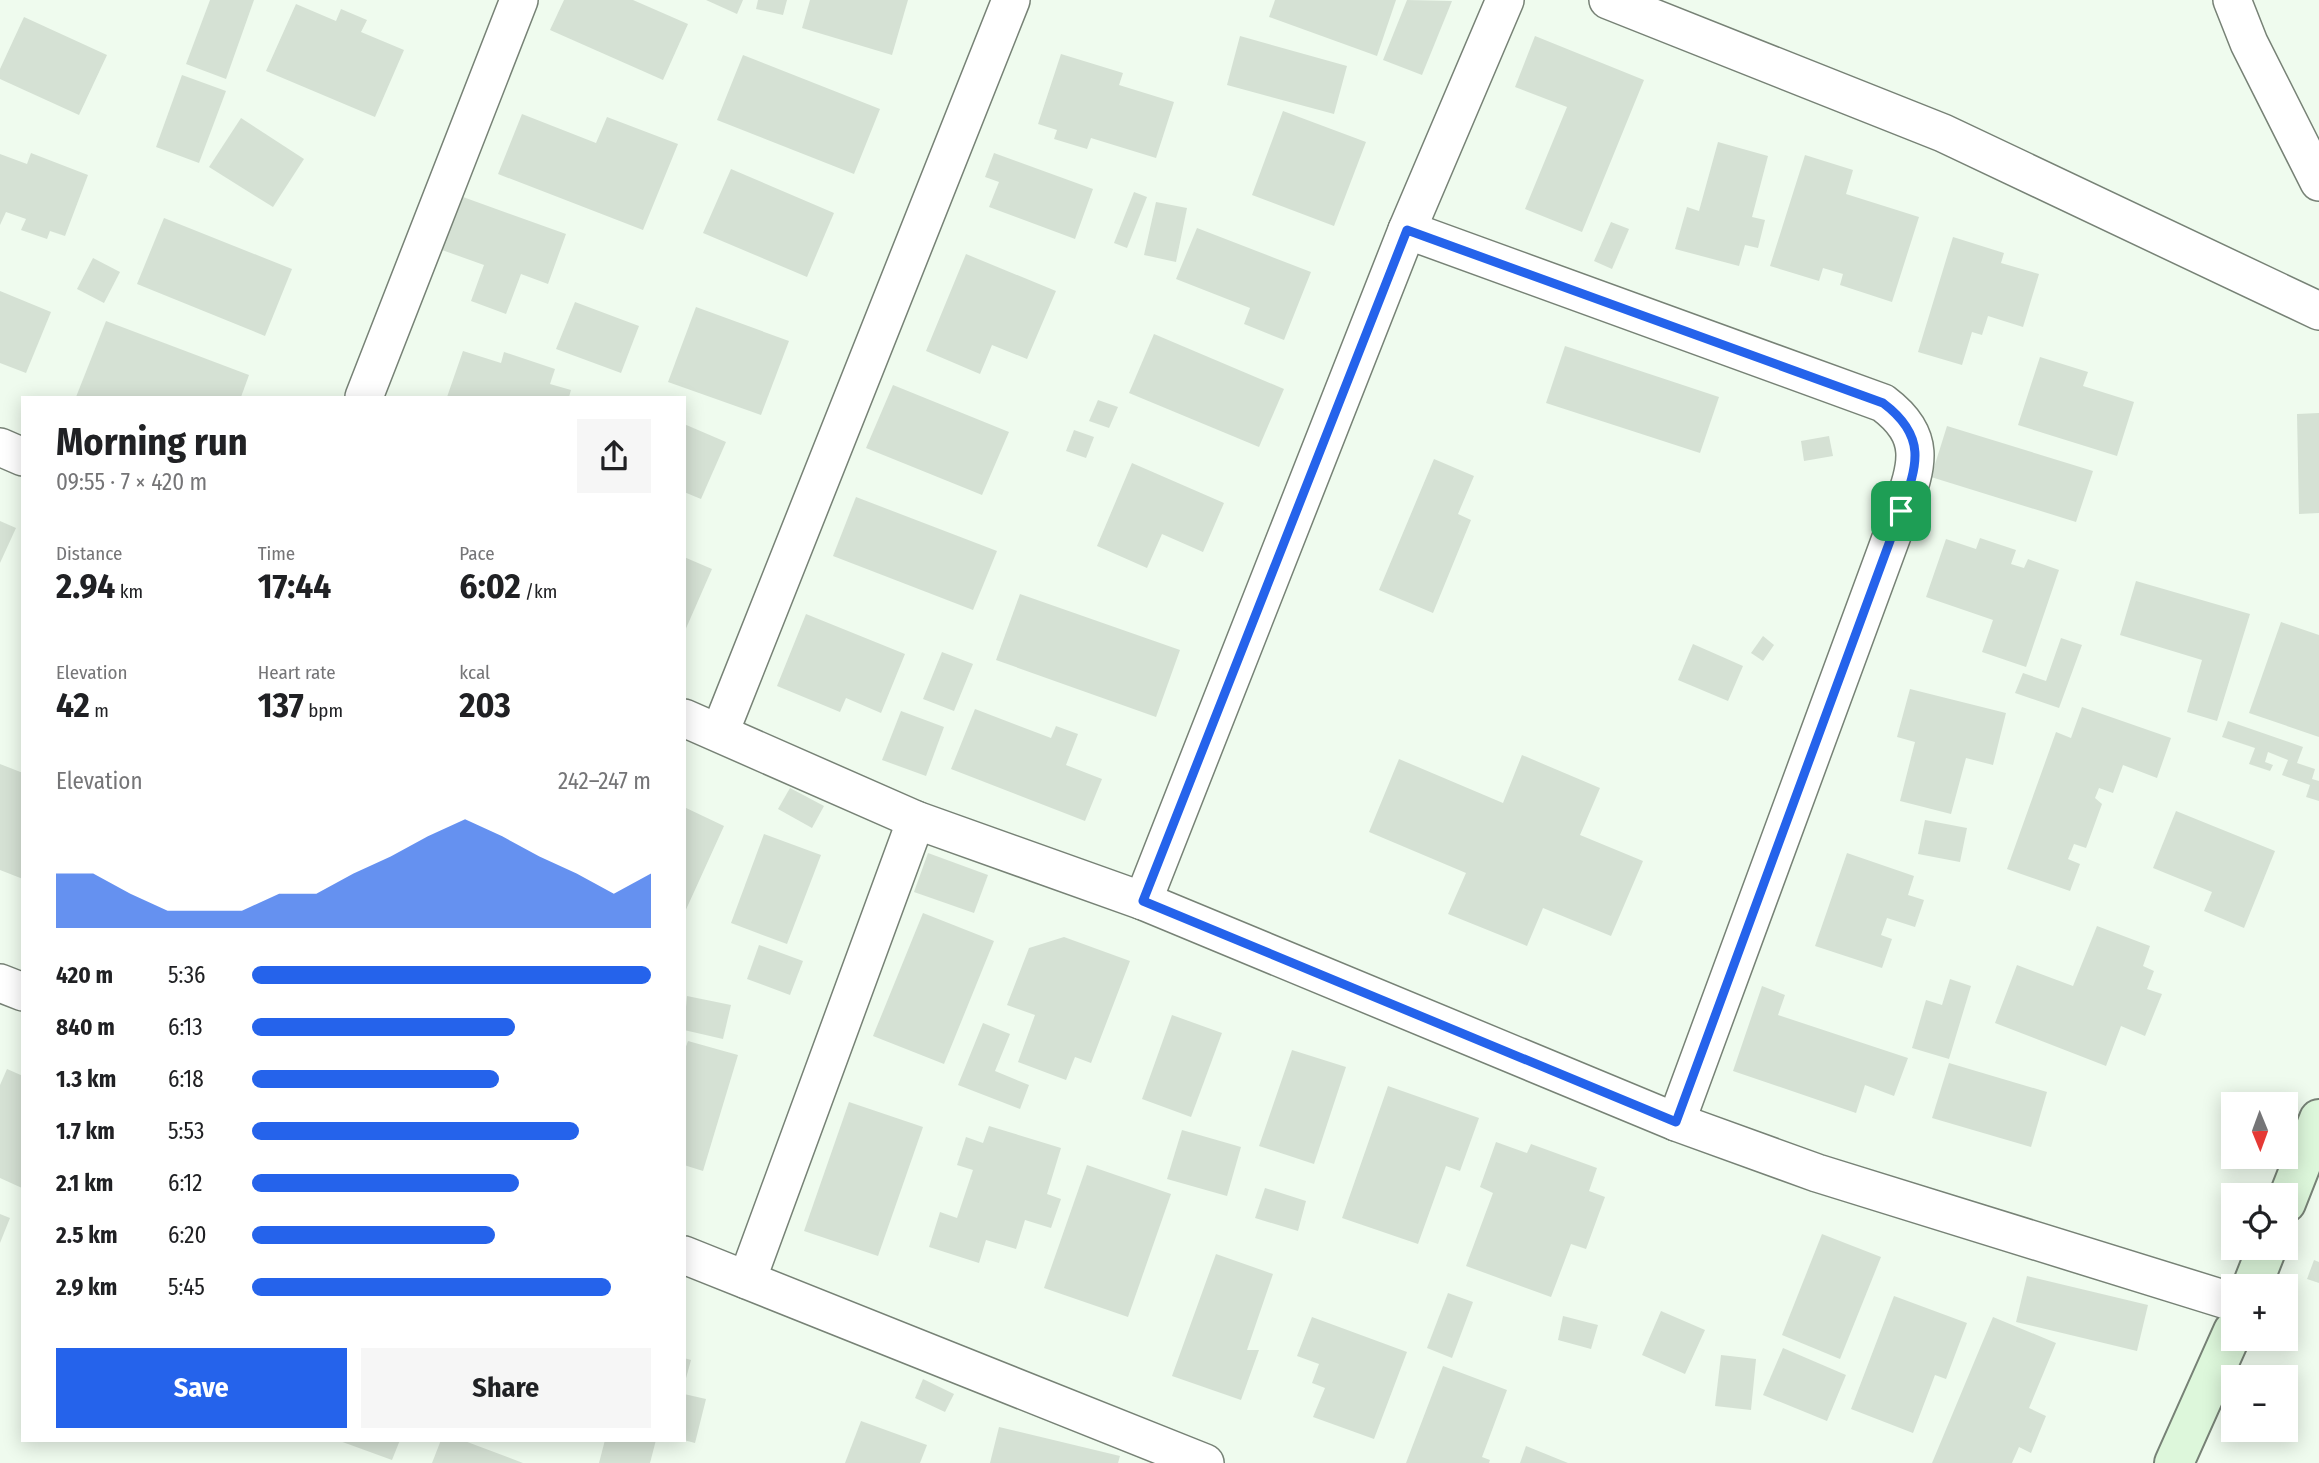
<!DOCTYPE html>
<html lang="en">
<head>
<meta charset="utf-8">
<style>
  :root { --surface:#fff; --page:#f6f6f6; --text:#202124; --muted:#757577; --accent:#2563eb }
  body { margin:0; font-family:"Fira Sans Condensed",sans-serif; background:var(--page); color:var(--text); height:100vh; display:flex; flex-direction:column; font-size:26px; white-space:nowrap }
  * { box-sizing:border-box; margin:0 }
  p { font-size:23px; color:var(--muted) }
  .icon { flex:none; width:38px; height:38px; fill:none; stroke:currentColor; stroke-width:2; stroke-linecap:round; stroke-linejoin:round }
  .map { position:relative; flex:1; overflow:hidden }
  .sheet { position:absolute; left:21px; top:396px; width:665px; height:1046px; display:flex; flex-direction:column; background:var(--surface); border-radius:0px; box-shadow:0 4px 18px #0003 }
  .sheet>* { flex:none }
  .needle { width:46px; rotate:179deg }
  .controls { position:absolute; left:2221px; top:1092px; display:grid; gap:14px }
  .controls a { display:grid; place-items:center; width:77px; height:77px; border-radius:0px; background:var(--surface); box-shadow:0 4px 18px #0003; font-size:35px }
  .pin { position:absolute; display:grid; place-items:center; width:60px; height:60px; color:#fff; margin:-30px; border-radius:14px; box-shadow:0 4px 10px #0006 }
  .round { display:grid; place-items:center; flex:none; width:74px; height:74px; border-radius:0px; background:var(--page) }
  .head { display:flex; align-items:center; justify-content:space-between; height:119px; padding:0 35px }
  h1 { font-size:38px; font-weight:700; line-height:52px }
  .stats { display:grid; grid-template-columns:repeat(3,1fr); gap:10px; height:119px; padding:7px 35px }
  .stats div { display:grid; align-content:center }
  .stats b { font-size:35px; font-weight:700 }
  .stats small { font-size:19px; font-weight:400 }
  .stats p { font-size:19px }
  .chart { height:196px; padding:14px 35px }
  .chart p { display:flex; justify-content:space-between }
  .chart svg { width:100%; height:126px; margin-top:7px; fill:var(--accent); opacity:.7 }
  .primary-button { display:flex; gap:14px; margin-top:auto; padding:14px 35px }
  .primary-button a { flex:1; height:80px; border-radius:0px; background:var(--accent); color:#fff; font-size:28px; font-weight:700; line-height:80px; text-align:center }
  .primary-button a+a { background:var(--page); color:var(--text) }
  ul { padding:0 35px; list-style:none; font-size:23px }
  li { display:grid; grid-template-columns:112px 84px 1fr; align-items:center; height:52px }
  li i { height:18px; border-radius:9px; background:var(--accent) }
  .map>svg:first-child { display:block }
  .building { fill:#d5e1d4 }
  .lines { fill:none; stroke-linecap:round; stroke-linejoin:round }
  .street-casing { stroke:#778276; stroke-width:40 }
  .secondary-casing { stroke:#778276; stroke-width:42 }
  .street { stroke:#fff; stroke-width:37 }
  .secondary { stroke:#ddf7db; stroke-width:38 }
  .route-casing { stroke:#fff; stroke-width:14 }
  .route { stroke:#2563eb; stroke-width:9 }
</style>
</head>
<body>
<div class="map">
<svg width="2319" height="1463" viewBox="0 0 2319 1463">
  <rect width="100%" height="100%" fill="#effbee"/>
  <g class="building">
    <polygon points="210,0 254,0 226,79 186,64"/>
    <polygon points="564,0 633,0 688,24 663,80 550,30"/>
    <polygon points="706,0 743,0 737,14"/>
    <polygon points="758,0 787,0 783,15 756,9"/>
    <polygon points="810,0 908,0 892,55 802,28"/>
    <polygon points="1275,0 1396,0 1377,56 1269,17"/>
    <polygon points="1407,0 1452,1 1422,75 1383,60"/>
    <polygon points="296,4 336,21 341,9 367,20 361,32 404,50 375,117 266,71"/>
    <polygon points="24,17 107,55 79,115 0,79 0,69"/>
    <polygon points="1240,36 1347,66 1334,114 1227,85"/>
    <polygon points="1535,36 1644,80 1582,232 1525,209 1567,107 1515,87"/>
    <polygon points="1061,54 1123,73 1119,85 1174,102 1156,158 1091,138 1087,149 1054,139 1057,130 1038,124"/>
    <polygon points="743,55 880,109 854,174 717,120"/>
    <polygon points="182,75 226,91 199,163 156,147"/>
    <polygon points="1283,111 1366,142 1334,226 1252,195"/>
    <polygon points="522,114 596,143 607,117 678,144 643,230 498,174"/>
    <polygon points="241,118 304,159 273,207 209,167"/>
    <polygon points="1718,142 1768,156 1752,217 1765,220 1758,248 1745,245 1739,266 1675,249 1687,207 1699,211"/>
    <polygon points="31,153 88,175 65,236 50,231 47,239 21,230 26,219 6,212 0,225 0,154 27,164"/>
    <polygon points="994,153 1093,189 1075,239 989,207 999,182 985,177"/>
    <polygon points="1805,155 1853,170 1846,194 1919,217 1892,302 1840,285 1843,274 1823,268 1819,281 1770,266"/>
    <polygon points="731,169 834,213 807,277 703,233"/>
    <polygon points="1134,192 1147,197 1127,248 1114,243"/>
    <polygon points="463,197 566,234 548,284 521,274 506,314 471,301 484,265 442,250"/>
    <polygon points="1156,202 1187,208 1176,262 1144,255"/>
    <polygon points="164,218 292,269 265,336 137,284"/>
    <polygon points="1611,222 1629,229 1612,269 1594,261"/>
    <polygon points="1197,228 1311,272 1284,340 1244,324 1250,308 1176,279"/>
    <polygon points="1953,237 2004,253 2001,263 2039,274 2023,327 1988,316 1982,335 1972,332 1962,365 1918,352"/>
    <polygon points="966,254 1056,291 1027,359 992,345 980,374 926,351"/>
    <polygon points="93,258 120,272 104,303 77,289"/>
    <polygon points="0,291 51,312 26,373 0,363"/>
    <polygon points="575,302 639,326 621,373 556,349"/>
    <polygon points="696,307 789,341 761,415 668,382"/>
    <polygon points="106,321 249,375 241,397 76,397"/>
    <polygon points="1154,334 1284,389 1259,447 1129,393"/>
    <polygon points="1565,346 1719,397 1700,453 1546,403"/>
    <polygon points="463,351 501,363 504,352 555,369 550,384 571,390 569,397 447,397"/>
    <polygon points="2040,357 2088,372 2083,386 2134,402 2117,456 2018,425"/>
    <polygon points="893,385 1009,432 982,495 866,448"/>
    <polygon points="1098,400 1118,407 1109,428 1089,421"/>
    <polygon points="2319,413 2319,513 2299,514 2297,414"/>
    <polygon points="684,424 726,442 701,499 684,492"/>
    <polygon points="1947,426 2093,471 2076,522 1931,477"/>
    <polygon points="1074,430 1094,437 1086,458 1066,451"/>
    <polygon points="1829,436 1833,456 1804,461 1801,441"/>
    <polygon points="1434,459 1474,476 1458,514 1471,520 1433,613 1379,590"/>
    <polygon points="1132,463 1224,503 1203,552 1162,534 1147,568 1097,546"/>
    <polygon points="856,497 997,551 973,610 833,556"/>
    <polygon points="0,521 16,528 0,563"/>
    <polygon points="1980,538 2016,550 2011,564 2024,568 2028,559 2059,570 2026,667 1982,652 1993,620 1926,597 1946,539 1976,549"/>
    <polygon points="684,557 712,569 684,633"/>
    <polygon points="2136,581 2250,614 2217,721 2187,712 2202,660 2120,635"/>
    <polygon points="1020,594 1180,650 1156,717 996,660"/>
    <polygon points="806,614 905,654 881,713 846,698 840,712 777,686"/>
    <polygon points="2281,622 2319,635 2319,737 2249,713"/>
    <polygon points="1763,636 1774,645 1763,661 1751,653"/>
    <polygon points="2061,638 2082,645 2059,708 2015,693 2023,673 2046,681"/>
    <polygon points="1693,644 1743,666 1728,701 1678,680"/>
    <polygon points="942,652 973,664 954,711 923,699"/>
    <polygon points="1910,689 2006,713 1993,765 1966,758 1951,814 1900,801 1915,742 1897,737"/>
    <polygon points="2082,707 2171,738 2157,778 2123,765 2113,793 2099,788 2095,798 2102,804 2086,848 2074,844 2068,859 2080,864 2070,891 2007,869 2056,732 2071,738"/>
    <polygon points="975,709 1051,738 1056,726 1078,734 1066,765 1102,779 1085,821 951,769"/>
    <polygon points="901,711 944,727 926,776 882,760"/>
    <polygon points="2228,721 2303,747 2297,763 2315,769 2312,779 2319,781 2319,801 2306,797 2310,785 2282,775 2288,760 2268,752 2265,762 2273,765 2270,771 2249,764 2255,748 2222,737"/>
    <polygon points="1522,755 1600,788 1580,835 1643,861 1611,936 1543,908 1527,946 1448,914 1466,873 1369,832 1399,759 1503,803"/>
    <polygon points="0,764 23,773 23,879 0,870"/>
    <polygon points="790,788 824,806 812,828 778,809"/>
    <polygon points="684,807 724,826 684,914"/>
    <polygon points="2176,811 2275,851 2244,928 2204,911 2212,892 2153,868"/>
    <polygon points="1925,820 1967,828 1960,862 1918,854"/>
    <polygon points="764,834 821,855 787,944 731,923"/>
    <polygon points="928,853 988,875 974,913 914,892"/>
    <polygon points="1847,853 1914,876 1908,895 1924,900 1915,927 1887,918 1881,935 1892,939 1882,968 1815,946"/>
    <polygon points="923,913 994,941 944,1064 873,1036"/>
    <polygon points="2097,926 2150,946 2143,966 2154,971 2147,989 2162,994 2145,1036 2121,1026 2106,1066 1995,1023 2017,965 2073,986"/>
    <polygon points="1064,937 1130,961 1091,1063 1075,1057 1066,1080 1018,1062 1035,1015 1007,1005 1029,948"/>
    <polygon points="759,945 803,961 790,995 747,979"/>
    <polygon points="1950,979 1971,986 1949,1059 1912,1048 1926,1000 1942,1005"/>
    <polygon points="1762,986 1785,995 1778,1015 1908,1058 1894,1096 1865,1085 1856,1113 1733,1071"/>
    <polygon points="687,996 731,1005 723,1039 684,1030"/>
    <polygon points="1172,1015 1222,1033 1191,1117 1142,1099"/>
    <polygon points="983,1023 1010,1034 995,1071 1029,1085 1020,1109 958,1085"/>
    <polygon points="688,1041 738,1055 703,1171 684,1165 684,1052"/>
    <polygon points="1292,1050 1346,1067 1314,1164 1259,1146"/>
    <polygon points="1949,1063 2047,1092 2031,1147 1932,1118"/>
    <polygon points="7,1069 23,1076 22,1188 0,1178 0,1085"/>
    <polygon points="1388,1086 1479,1118 1460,1171 1446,1166 1418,1244 1342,1218"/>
    <polygon points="849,1102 923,1127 878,1256 804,1231"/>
    <polygon points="989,1126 1061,1148 1047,1194 1061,1199 1051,1228 1025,1220 1016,1249 986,1240 979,1263 929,1247 940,1212 957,1218 973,1170 957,1165 966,1137 983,1143"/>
    <polygon points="1182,1130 1241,1147 1227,1196 1167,1179"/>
    <polygon points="1496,1142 1527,1153 1531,1144 1597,1168 1589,1191 1605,1197 1586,1249 1571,1244 1551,1297 1466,1266 1493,1193 1480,1187"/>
    <polygon points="1087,1165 1171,1194 1128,1317 1044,1288"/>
    <polygon points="1265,1188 1306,1201 1298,1231 1255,1218"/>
    <polygon points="0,1214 10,1218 0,1243"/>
    <polygon points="1822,1234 1881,1257 1840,1359 1782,1335"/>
    <polygon points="1216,1254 1273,1274 1247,1350 1259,1350 1241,1400 1172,1376"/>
    <polygon points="2314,1260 2319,1262 2319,1283 2307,1279"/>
    <polygon points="2027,1276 2148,1305 2137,1351 2016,1322"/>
    <polygon points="1448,1293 1473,1302 1452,1358 1427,1348"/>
    <polygon points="1894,1296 1967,1323 1946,1379 1935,1375 1913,1433 1851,1409"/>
    <polygon points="1661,1311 1705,1330 1685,1374 1642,1355"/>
    <polygon points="1563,1316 1598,1325 1591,1349 1558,1340"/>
    <polygon points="1312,1317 1407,1352 1374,1439 1313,1417 1325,1388 1312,1383 1319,1364 1297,1356"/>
    <polygon points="1993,1317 2056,1343 2029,1408 2046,1416 2031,1453 2019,1447 2012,1463 1932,1463"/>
    <polygon points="1783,1348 1846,1375 1827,1421 1763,1395"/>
    <polygon points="1721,1355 1756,1359 1751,1410 1715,1406"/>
    <polygon points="684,1358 691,1360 685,1382 684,1381"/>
    <polygon points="1443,1366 1507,1390 1482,1457 1490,1460 1489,1463 1406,1463"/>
    <polygon points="923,1379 954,1394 945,1412 915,1398"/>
    <polygon points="684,1394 706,1399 695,1443 684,1440"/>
    <polygon points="861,1421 927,1445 920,1463 845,1463"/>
    <polygon points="999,1427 1120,1456 1118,1463 990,1463"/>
    <polygon points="337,1440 400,1440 392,1460"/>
    <polygon points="441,1440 462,1440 523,1463 432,1463"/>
    <polygon points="605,1440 656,1440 650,1463 599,1463"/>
    <polygon points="1526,1446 1568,1463 1520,1463"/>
  </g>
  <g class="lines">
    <defs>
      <g id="street">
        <polyline points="1608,0 1943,133 2319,311"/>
        <polyline points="2232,0 2249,43 2319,182"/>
        <path d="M1407,230L1883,403C1927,436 1918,464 1901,511L1676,1122"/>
        <polyline points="364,397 519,0"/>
        <polyline points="0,447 23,457"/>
        <polyline points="684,718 916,820 1143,901 1676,1122 1817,1173 2233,1302"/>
        <polyline points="720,732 1011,0"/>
        <polyline points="1143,901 1407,230 1505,0"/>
        <polyline points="0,983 23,992"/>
        <polyline points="684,1255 1205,1463"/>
        <polyline points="747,1280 916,820"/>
      </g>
      <g id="secondary">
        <polyline points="2286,1203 2319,1119"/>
        <polyline points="2252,1286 2267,1248"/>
        <polyline points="2174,1463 2233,1331"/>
      </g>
    </defs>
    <use href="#street" class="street-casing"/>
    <use href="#secondary" class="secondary-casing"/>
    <use href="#street" class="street"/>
    <use href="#secondary" class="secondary"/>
  </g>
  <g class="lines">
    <defs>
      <path id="route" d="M1407,230L1883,403C1927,436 1918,464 1901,511L1676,1122L1143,901Z"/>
    </defs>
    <use href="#route" class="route-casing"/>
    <use href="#route" class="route"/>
  </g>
</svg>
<div class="controls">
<a><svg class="needle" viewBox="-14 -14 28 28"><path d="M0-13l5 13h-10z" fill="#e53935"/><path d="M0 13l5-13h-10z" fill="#757577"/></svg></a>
<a><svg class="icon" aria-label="locate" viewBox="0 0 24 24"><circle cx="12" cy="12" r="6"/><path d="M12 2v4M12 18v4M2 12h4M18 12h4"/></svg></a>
<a>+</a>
<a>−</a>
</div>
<div class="pin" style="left:1901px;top:511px;background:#1e9e55"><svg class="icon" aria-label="arrive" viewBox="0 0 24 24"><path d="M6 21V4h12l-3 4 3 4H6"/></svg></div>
<section class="sheet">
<div class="head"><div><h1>Morning run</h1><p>09:55 · 7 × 420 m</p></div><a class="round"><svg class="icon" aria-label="share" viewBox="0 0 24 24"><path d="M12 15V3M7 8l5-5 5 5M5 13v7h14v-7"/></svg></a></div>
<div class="stats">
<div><p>Distance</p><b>2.94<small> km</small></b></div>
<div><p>Time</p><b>17:44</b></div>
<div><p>Pace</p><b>6:02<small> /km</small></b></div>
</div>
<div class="stats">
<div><p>Elevation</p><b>42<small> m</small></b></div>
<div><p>Heart rate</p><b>137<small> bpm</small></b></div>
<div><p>kcal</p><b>203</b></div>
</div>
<div class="chart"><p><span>Elevation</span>242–247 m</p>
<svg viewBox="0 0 160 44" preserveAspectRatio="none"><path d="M0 44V25L10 25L20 32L30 38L40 38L50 38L60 32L70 32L80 25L90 19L100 12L110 6L120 12L130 19L140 25L150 32L160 25V44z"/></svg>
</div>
<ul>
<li><b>420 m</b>5:36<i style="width:100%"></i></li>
<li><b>840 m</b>6:13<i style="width:66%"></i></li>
<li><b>1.3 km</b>6:18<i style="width:62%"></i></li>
<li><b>1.7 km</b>5:53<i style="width:82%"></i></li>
<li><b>2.1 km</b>6:12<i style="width:67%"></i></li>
<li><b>2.5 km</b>6:20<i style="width:61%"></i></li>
<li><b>2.9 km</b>5:45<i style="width:90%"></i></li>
</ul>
<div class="primary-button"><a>Save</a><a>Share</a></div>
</section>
</div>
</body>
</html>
